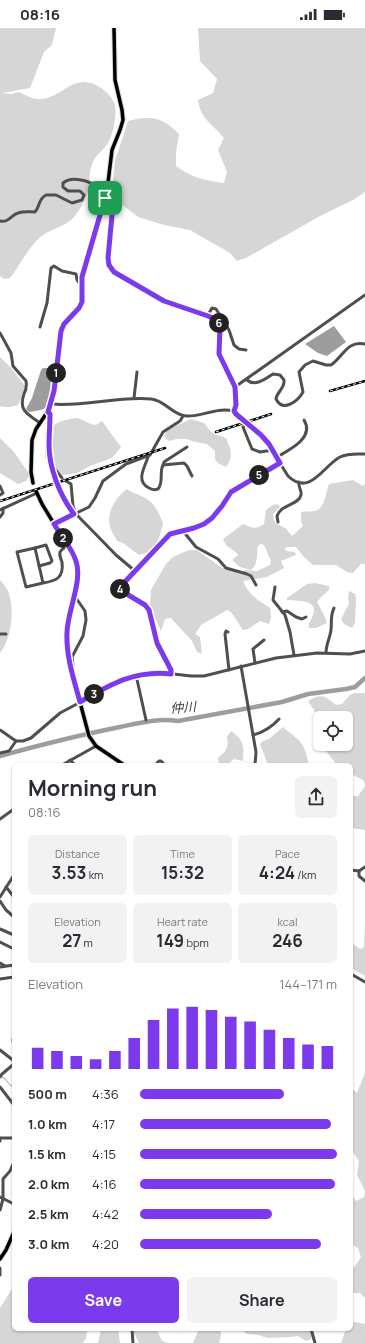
<!DOCTYPE html>
<html lang="en">
<head>
<meta charset="utf-8">
<style>
  :root { --surface:#fff; --page:#f2f2f3; --text:#2b2b33; --muted:#7c7c81; --accent:#7c3aed }
  body { margin:0; font-family:Manrope,"Noto Sans JP",sans-serif; background:var(--page); color:var(--text); height:100vh; display:flex; flex-direction:column; font-size:15px; white-space:nowrap }
  * { box-sizing:border-box; margin:0 }
  p { font-size:13px; color:var(--muted) }
  .icon { flex:none; width:22px; height:22px; fill:none; stroke:currentColor; stroke-width:2; stroke-linecap:round; stroke-linejoin:round }
  .map { position:relative; flex:1; overflow:hidden }
  .side { position:absolute; left:12px; top:735px; width:341px; height:568px; display:flex; flex-direction:column; background:var(--surface); border-radius:6px; box-shadow:0 1px 3px #0004 }
  .side>* { flex:none }
  .controls { position:absolute; left:313px; top:683px; display:grid; gap:8px }
  .controls a { display:grid; place-items:center; width:40px; height:40px; border-radius:6px; background:var(--surface); box-shadow:0 1px 3px #0004; font-size:20px }
  .pin { position:absolute; display:grid; place-items:center; width:34px; height:34px; color:#fff; margin:-17px; border-radius:8px; box-shadow:0 2px 6px #0006 }
  .km { position:absolute; width:20px; height:20px; margin:-10px; border-radius:50%; background:#222; color:#fff; font-size:11px; line-height:20px; text-align:center }
  .round { display:grid; place-items:center; flex:none; width:42px; height:42px; border-radius:6px; background:var(--page) }
  .summary { display:flex; align-items:center; justify-content:space-between; height:68px; padding:0 16px }
  h1 { font-size:22px; font-weight:700; line-height:30px }
  .figures { display:grid; grid-template-columns:repeat(3,1fr); gap:6px; height:68px; padding:4px 16px }
  .figures div { display:grid; align-content:center; border-radius:6px; background:var(--page); text-align:center }
  .figures b { font-size:17px; font-weight:700 }
  .figures small { font-size:11px; font-weight:400 }
  .figures p { font-size:11px }
  .chart { height:112px; padding:8px 16px }
  .chart p { display:flex; justify-content:space-between }
  .chart svg { width:100%; height:72px; margin-top:4px; stroke:var(--accent); stroke-width:6 }
  .primary-button { display:flex; gap:8px; margin-top:auto; padding:8px 16px }
  .primary-button a { flex:1; height:46px; border-radius:6px; background:var(--accent); color:#fff; font-size:16px; font-weight:700; line-height:46px; text-align:center }
  .primary-button a+a { background:var(--page); color:var(--text) }
  ul { padding:0 16px; list-style:none; font-size:13px }
  li { display:grid; grid-template-columns:64px 48px 1fr; align-items:center; height:30px }
  li i { height:10px; border-radius:5px; background:var(--accent) }
  .status { display:flex; justify-content:space-between; align-items:center; height:28px; padding:0 20px; background:var(--surface); direction:ltr }
  .status svg { height:11px; fill:currentColor }
  .map>svg:first-child { display:block }
  .green { fill:#d6d6d6 }
  .water { fill:#9d9d9d }
  .lines { fill:none; stroke-linecap:round; stroke-linejoin:round }
  .stream { stroke:#9d9d9d; stroke-width:1 }
  .river { stroke:#9d9d9d; stroke-width:4.5 }
  .major-casing { stroke:#dbdbdb; stroke-width:5.5 }
  .minor { stroke:#4f4f4f; stroke-width:3 }
  .major { stroke:#000; stroke-width:3.5 }
  .rail-casing { stroke:#000; stroke-width:2.5 }
  .rail { stroke:#fff; stroke-width:1; stroke-dasharray:3; stroke-linecap:butt }
  .route-casing { stroke:#fff; stroke-width:8 }
  .route { stroke:#7c3aed; stroke-width:5 }
  .labels { text-anchor:middle; stroke-width:3; stroke-linejoin:round; paint-order:stroke }
  .water-label { font-size:13px; font-style:italic; fill:#3e3e3e; stroke:#fff }
</style>
</head>
<body>
<div class="status"><b>08:16</b><svg viewBox="0 0 49 12"><path d="M0 12V9h3v3zM5 12V6h3v6zM10 12V3h3v9zM15 12V0h3v12zM26 1h20v11H26zM47 4h2v5h-2z"/></svg></div>
<div class="map">
<svg width="365" height="1315" viewBox="0 0 365 1315">
  <rect width="100%" height="100%" fill="#fff"/>
  <g class="green">
    <path d="M0,0H56L52,17L44,24L30,60L2,65L11,66L19,64C27,68 34,72 42,71C62,69 73,46 96,57C104,61 112,68 115,77C117,87 113,106 108,115C104,122 96,126 93,134C89,142 90,149 89,158C88,168 81,180 75,188C66,199 49,201 39,210C27,222 20,237 10,250L4,251L0,248Z"/>
    <path d="M198,0H365V164L353,172L320,188L246,230L237,233L230,225L190,202L164,197L138,189L120,175L112,162L115,133L128,93C152,87 162,89 179,106L176,125V138C190,149 207,153 224,155L227,144L218,122L224,110C214,97 200,91 198,72L213,65L217,51L200,33Z"/>
    <path d="M0,329L12,341L25,358L22,368L18,377C12,379 7,380 0,378Z"/>
    <path d="M78,390L91,396L96,397L102,393L121,419L112,430L90,438L77,445L63,447L52,444L45,429V405C57,393 62,392 78,390Z"/>
    <path d="M191,391L204,395L212,405L226,410C231,422 234,428 226,439L218,435L215,431V423L207,416L195,414L187,411H177L169,413L164,409L167,402Z"/>
    <polygon points="0,410 14,424 30,447 26,453 18,456 0,445"/>
    <path d="M353,452L363,458L365,456V536H361L353,545L347,544L336,537H313L304,529L296,519H286L285,521L286,523L295,524L296,527L281,533L284,540L267,549L243,553C248,566 259,573 270,580L271,589L269,596L260,593L248,601L243,602L231,584L227,582L201,597L195,606L200,609L202,626L197,624L192,613L171,590L165,591L161,603L150,579L151,562L166,536L173,529L189,522H197L222,540L235,543L240,546L245,542L257,543L270,537L271,533L264,517L260,516L257,520C258,528 257,537 251,542L240,539L232,532L238,527L237,525L226,517L223,511L243,496C252,500 256,502 264,496L266,482L273,477L278,476L280,479L273,486C273,496 278,496 285,500C287,502 290,505 292,508L303,498L301,493V484C305,483 309,484 314,483C325,482 326,464 329,456Z"/>
    <path d="M127,461C132,465 136,465 141,468C154,473 158,483 163,495C159,511 157,523 139,527L123,515L117,513C115,508 111,503 110,499C106,484 116,469 127,461Z"/>
    <path d="M0,552C3,555 6,559 8,563C15,581 12,609 0,625Z"/>
    <path d="M315,555L329,558V562L322,568L317,574L324,587L327,595L316,600H309C308,594 311,593 313,587C320,571 295,573 287,572V570L307,556Z"/>
    <polygon points="349,563 355,566 356,570 355,595 352,600 344,596 341,591 349,576 348,570"/>
    <path d="M355,665H365V756L363,752L351,746V737H337L322,718L321,716H346V690H320V711L314,682L308,673C323,665 324,668 336,677L342,676L350,667Z"/>
    <path d="M283,699C287,703 291,705 295,709C304,715 307,727 309,737H292L289,735L284,737H268L260,716L263,713L269,711Z"/>
    <path d="M231,703C244,713 244,716 243,733L234,731L227,737H219L218,730C226,723 229,720 227,709Z"/>
    <polygon points="365,758 365,802 351,800 351,768 358,768"/>
    <polygon points="365,891 365,948 351,940 351,914 360,921 364,919"/>
    <polygon points="365,1045 365,1163 357,1147 359,1133 351,1121 351,1059 357,1065"/>
    <polygon points="365,1164 365,1270 360,1265 351,1265 351,1244 361,1229 358,1220 353,1217 351,1217 351,1166 356,1173 364,1169"/>
    <polygon points="12,1261 14,1262 14,1301 87,1301 86,1311 82,1315 0,1315 0,1280"/>
    <polygon points="355,1294 365,1296 365,1315 341,1315 346,1301 351,1301 351,1296"/>
    <polygon points="101,1301 118,1301 120,1315 98,1315"/>
    <polygon points="132,1301 162,1301 157,1302 162,1313 168,1315 139,1315"/>
    <polygon points="199,1301 220,1301 221,1307 219,1315 193,1315"/>
    <polygon points="241,1301 314,1301 311,1311 306,1313 298,1308 291,1309 268,1310 258,1307 247,1306"/>
  </g>
  <g class="water">
    <polygon points="334,298 346,314 327,328 318,325 305,316"/>
    <path d="M43,340H47L52,345C51,353 51,376 45,380C41,383 33,383 29,384L26,381L32,370L41,342Z"/>
  </g>
  <g class="lines">
    <polyline class="stream" points="2,1049 4,1050 14,1061"/>
    <path class="river" d="M0,728C40,717 80,707 120,699C139,695 158,690 178,693L282,674L308,666L346,661L355,659L365,650"/>
    <defs>
      <g id="major">
        <polyline points="33,455 31,444 32,412 36,401 50,380 61,301 66,293 79,280 82,274 81,249 107,163 112,122 120,102 123,92 122,82 115,52 114,0"/>
        <polyline points="36,463 42,476 73,527 78,538 78,550 68,596 67,616 73,648 89,708 96,718 124,737"/>
        <polyline points="0,1231 6,1222 14,1204"/>
      </g>
    </defs>
    <use href="#major" class="major-casing"/>
    <g class="minor">
      <polyline points="105,170 111,173 113,177 108,230 109,237 114,244 164,273 208,287 217,292 219,296 219,326 235,359 236,377 234,383"/>
      <path d="M0,193C9,195 11,187 18,185C24,183 29,184 35,184C40,179 38,171 46,167H56L72,175L82,172L84,167L80,163H68L63,159V155C75,145 96,157 107,163"/>
      <polyline points="208,287 212,280 216,281 229,302 234,317 239,321 246,322"/>
      <polyline points="40,299 47,275 51,240 54,238 62,243 76,246 77,252 82,259"/>
      <path d="M0,305L11,325L13,338L26,353C27,358 26,362 24,366C18,383 28,386 40,395"/>
      <path d="M247,352C255,359 265,351 273,346L280,347L284,352C285,361 277,363 276,371C283,385 298,373 303,364L299,344L305,337L313,333L326,337H331C343,329 347,312 365,316"/>
      <polyline points="235,359 365,267"/>
      <polyline points="134,370 137,344"/>
      <path d="M51,376C85,379 117,368 151,371C165,372 172,387 186,388C203,389 214,379 234,383L236,386L265,411L288,448C310,469 323,438 340,429C348,425 357,426 365,426"/>
      <path d="M48,384L50,386C50,397 49,407 49,417C49,440 60,468 74,486"/>
      <polyline points="247,395 243,399 252,421 260,424 273,422"/>
      <path d="M148,429C145,439 135,453 149,460C153,462 154,462 158,461C164,454 159,444 163,437L184,435L187,438L192,448"/>
      <path d="M277,429C289,422 315,410 304,392"/>
      <polyline points="163,438 164,434 167,432 187,419"/>
      <polyline points="54,440 62,450"/>
      <polyline points="66,453 71,456 73,478 76,486 116,527 135,543"/>
      <polyline points="0,458 3,465 0,467"/>
      <polyline points="0,482 37,465"/>
      <polyline points="0,489 3,485 3,480"/>
      <path d="M278,494L277,488C281,476 299,477 301,467C302,463 298,459 299,454"/>
      <polyline points="54,496 89,479 95,470 103,453 126,436 150,427 163,404 180,393 183,388"/>
      <polyline points="183,503 196,519 218,531 226,540 247,546 251,548 256,557"/>
      <polyline points="35,520 46,517 52,533 50,535 39,538"/>
      <path d="M43,555L26,559L17,524L35,520L43,555C56,553 64,550 62,534C61,531 59,528 60,524C61,521 65,520 67,518"/>
      <polyline points="275,559 273,572 285,587 290,604 294,627"/>
      <polyline points="282,584 287,583 296,589 302,591 306,589"/>
      <polyline points="228,604 226,603 225,606 229,642"/>
      <polyline points="0,606 6,606"/>
      <path d="M326,625C326,616 330,610 331,602C332,594 330,588 334,580"/>
      <polyline points="255,635 253,621 264,612"/>
      <polyline points="73,637 72,629 83,608 86,592 85,583 74,567"/>
      <polyline points="241,638 256,724 255,737"/>
      <polyline points="171,646 172,643 170,639 157,615 149,582 145,577 120,562 120,559 169,506 194,500 204,496 212,490 222,478 231,464 280,435"/>
      <polyline points="136,647 146,692"/>
      <polyline points="0,702 16,713 23,713 31,710 60,685 107,660 136,647 156,644 191,648 204,648 276,630 317,625 350,626 365,623"/>
      <path d="M253,707C264,704 272,699 279,691"/>
      <polyline points="0,725 9,723 16,713"/>
      <polyline points="70,732 75,737"/>
      <polyline points="62,737 96,718"/>
      <polyline points="155,737 159,733 161,733 165,737"/>
      <polyline points="0,791 14,781"/>
      <polyline points="351,842 359,843 365,839"/>
      <polyline points="359,843 359,848 365,853"/>
      <polyline points="6,859 14,869"/>
      <polyline points="0,869 14,847"/>
      <polyline points="0,873 6,882 14,889"/>
      <polyline points="0,901 14,907"/>
      <polyline points="0,914 14,921"/>
      <polyline points="0,935 5,938"/>
      <polyline points="0,939 14,937"/>
      <polyline points="351,946 365,954"/>
      <polyline points="0,951 14,949"/>
      <polyline points="14,1007 13,1012 14,1020"/>
      <polyline points="0,1022 14,1033"/>
      <polyline points="0,1049 2,1046 14,1036"/>
      <polyline points="0,1059 14,1077"/>
      <polyline points="0,1113 0,1110 14,1110"/>
      <polyline points="0,1169 14,1176"/>
      <polyline points="0,1182 3,1171 3,1151 10,1143 14,1134"/>
      <polyline points="0,1240 0,1247"/>
      <polyline points="132,1301 133,1315"/>
      <polyline points="311,1301 315,1315"/>
    </g>
    <use href="#major" class="major"/>
    <defs>
      <g id="rail">
        <polyline points="330,363 365,353"/>
        <polyline points="216,404 271,386"/>
        <polyline points="0,473 165,420"/>
      </g>
    </defs>
    <use href="#rail" class="rail-casing"/>
    <use href="#rail" class="rail"/>
  </g>
  <g class="lines">
    <defs>
      <path id="route" d="M105,170L111,173L113,177L108,230L109,237L114,244L164,273L208,288L217,292L220,300L219,326L235,359L236,377L234,383L236,386L261,407L269,416L280,435L231,464L222,478L212,490L204,496L194,500L170,506L120,559V562L145,577L149,582L157,615L171,642V646C135,642 111,656 80,674C74,652 66,629 67,605C67,584 83,553 76,533C72,520 61,508 54,496L74,486C60,468 49,440 49,417C49,407 50,397 50,386L48,384L54,363L61,303L64,296L79,280L82,274V249Z"/>
    </defs>
    <use href="#route" class="route-casing"/>
    <use href="#route" class="route"/>
  </g>
  <g class="labels">
    <g class="water-label">
      <text transform="translate(183 679) rotate(-4)" y="5">仲川</text>
    </g>
  </g>
</svg>
<div class="controls">
<a><svg class="icon" aria-label="locate" viewBox="0 0 24 24"><circle cx="12" cy="12" r="6"/><path d="M12 2v4M12 18v4M2 12h4M18 12h4"/></svg></a>
</div>
<div class="pin" style="left:105px;top:170px;background:#1e9e55"><svg class="icon" aria-label="arrive" viewBox="0 0 24 24"><path d="M6 21V4h12l-3 4 3 4H6"/></svg></div>
<b class="km" style="left:56px;top:345px">1</b>
<b class="km" style="left:63px;top:510px">2</b>
<b class="km" style="left:94px;top:666px">3</b>
<b class="km" style="left:120px;top:561px">4</b>
<b class="km" style="left:259px;top:447px">5</b>
<b class="km" style="left:219px;top:295px">6</b>
<section class="side">
<div class="summary"><div><h1>Morning run</h1><p>08:16</p></div><a class="round"><svg class="icon" aria-label="share" viewBox="0 0 24 24"><path d="M12 15V3M7 8l5-5 5 5M5 13v7h14v-7"/></svg></a></div>
<div class="figures">
<div><p>Distance</p><b>3.53<small> km</small></b></div>
<div><p>Time</p><b>15:32</b></div>
<div><p>Pace</p><b>4:24<small> /km</small></b></div>
</div>
<div class="figures">
<div><p>Elevation</p><b>27<small> m</small></b></div>
<div><p>Heart rate</p><b>149<small> bpm</small></b></div>
<div><p>kcal</p><b>246</b></div>
</div>
<div class="chart"><p><span>Elevation</span>144–171 m</p>
<svg viewBox="0 0 160 44" preserveAspectRatio="none"><path d="M5 44V31M15 44V33M25 44V36M35 44V38M45 44V33M55 44V25M65 44V14M75 44V7M85 44V6M95 44V8M105 44V12M115 44V15M125 44V20M135 44V25M145 44V29M155 44V30"/></svg>
</div>
<ul>
<li><b>500 m</b>4:36<i style="width:73%"></i></li>
<li><b>1.0 km</b>4:17<i style="width:97%"></i></li>
<li><b>1.5 km</b>4:15<i style="width:100%"></i></li>
<li><b>2.0 km</b>4:16<i style="width:99%"></i></li>
<li><b>2.5 km</b>4:42<i style="width:67%"></i></li>
<li><b>3.0 km</b>4:20<i style="width:92%"></i></li>
</ul>
<div class="primary-button"><a>Save</a><a>Share</a></div>
</section>
</div>
</body>
</html>
